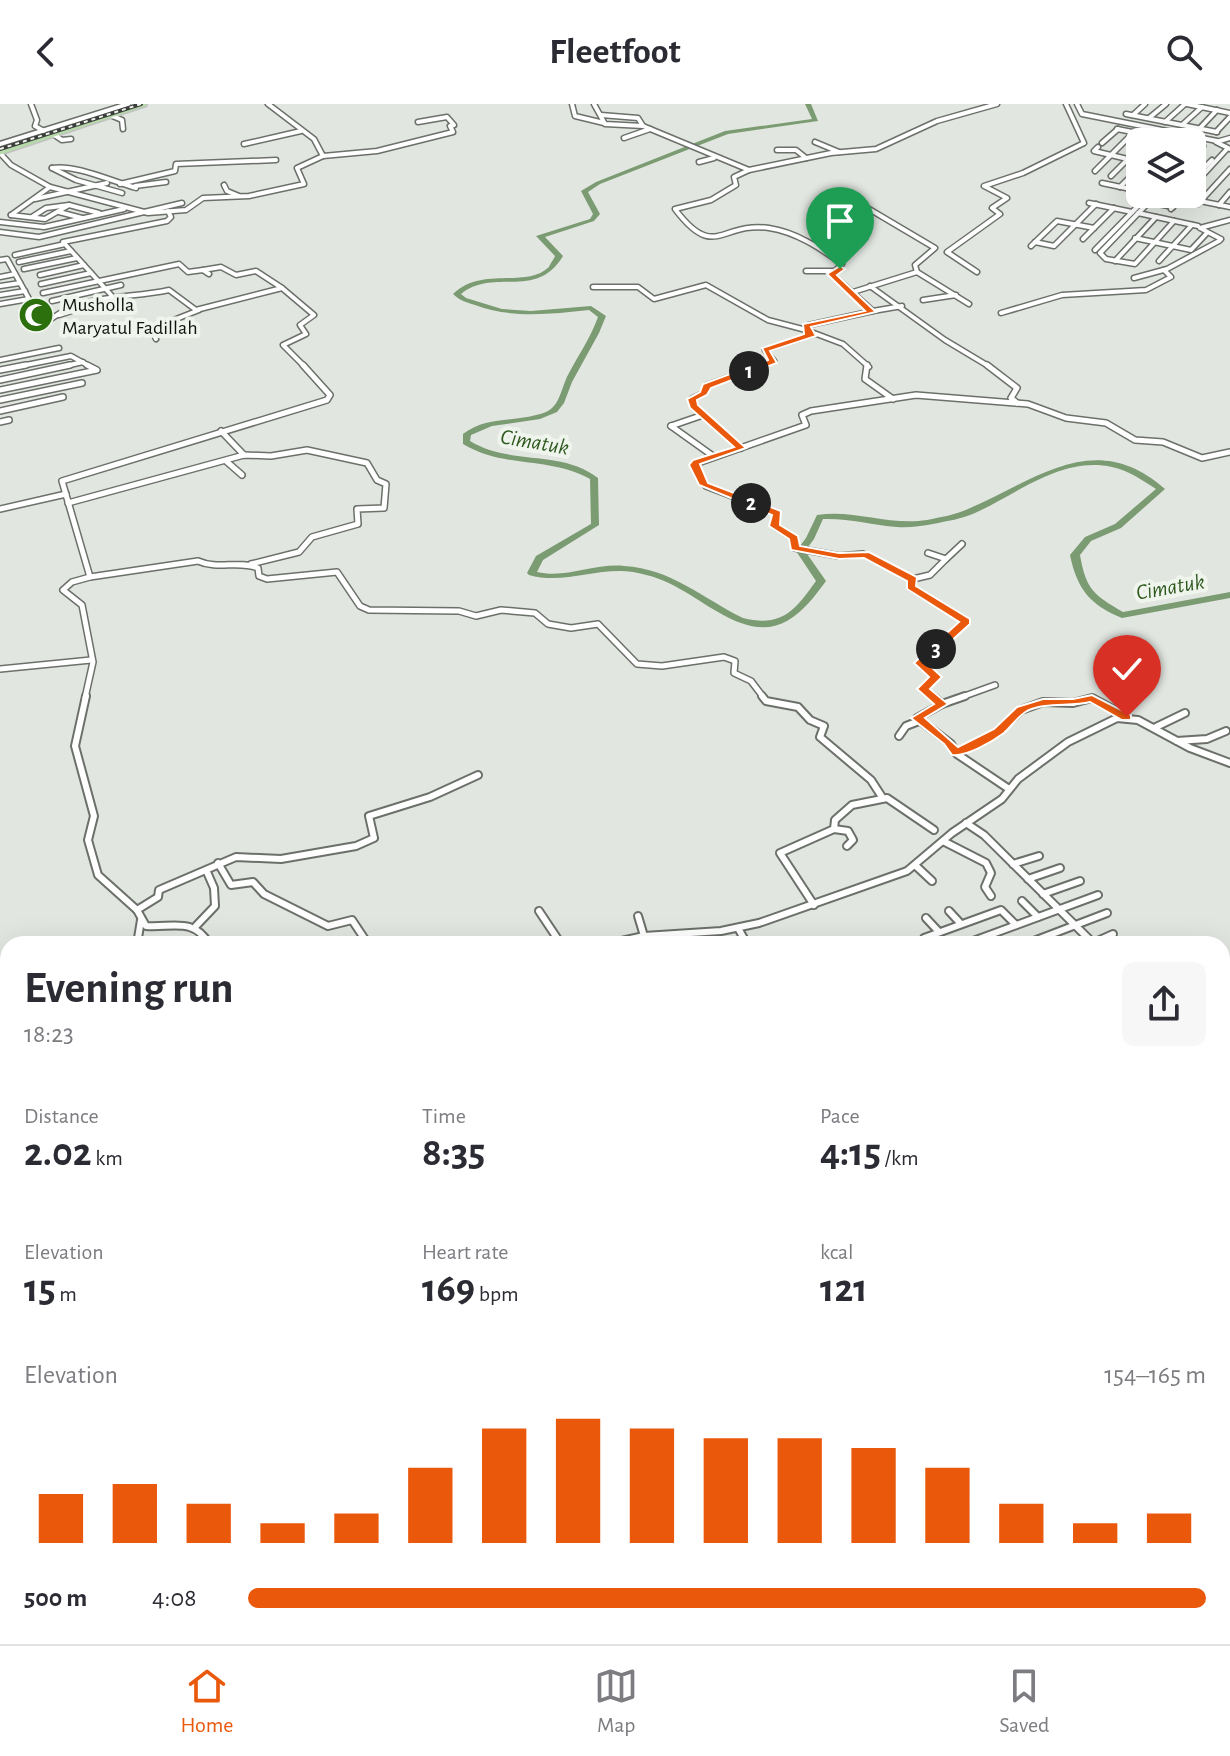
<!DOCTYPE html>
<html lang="en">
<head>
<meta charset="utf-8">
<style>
  :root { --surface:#fff; --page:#f7f7f7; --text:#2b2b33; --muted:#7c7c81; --line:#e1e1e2; --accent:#ea580c }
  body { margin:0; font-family:"Alegreya Sans",sans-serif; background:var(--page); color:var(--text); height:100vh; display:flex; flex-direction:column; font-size:30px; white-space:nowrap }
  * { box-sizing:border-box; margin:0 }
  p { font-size:26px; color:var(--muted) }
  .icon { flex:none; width:44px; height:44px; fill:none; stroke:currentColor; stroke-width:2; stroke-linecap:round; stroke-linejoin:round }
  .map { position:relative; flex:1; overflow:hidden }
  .side { position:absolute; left:0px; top:832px; width:1230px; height:708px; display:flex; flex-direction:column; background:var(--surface); border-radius:24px 24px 0 0; box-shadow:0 8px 32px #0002 }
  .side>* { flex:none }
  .fabs { position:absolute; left:1126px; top:24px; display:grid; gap:16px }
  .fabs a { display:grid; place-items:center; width:80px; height:80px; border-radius:12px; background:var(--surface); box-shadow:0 8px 32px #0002; font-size:40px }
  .pin { position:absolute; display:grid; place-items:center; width:68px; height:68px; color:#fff; margin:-82px -34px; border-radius:50% 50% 50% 0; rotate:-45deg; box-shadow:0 0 8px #0007 }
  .pin .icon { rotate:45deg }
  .km { position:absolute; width:40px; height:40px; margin:-20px; border-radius:50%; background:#222; color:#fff; font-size:22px; line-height:40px; text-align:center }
  .round { display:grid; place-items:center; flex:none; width:84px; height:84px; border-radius:12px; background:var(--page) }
  .summary { display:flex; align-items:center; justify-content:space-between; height:136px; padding:0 24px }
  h1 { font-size:44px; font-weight:700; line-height:60px }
  .stats { display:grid; grid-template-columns:repeat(3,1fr); gap:12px; height:136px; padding:8px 24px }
  .stats div { display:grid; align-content:center }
  .stats b { font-size:40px; font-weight:700 }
  .stats small { font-size:22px; font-weight:400 }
  .stats p { font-size:22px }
  .chart { height:224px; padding:16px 24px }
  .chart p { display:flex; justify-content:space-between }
  .chart svg { width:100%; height:144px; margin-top:8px; stroke:var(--accent); stroke-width:6 }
  ul { padding:0 24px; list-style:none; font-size:26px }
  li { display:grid; grid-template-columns:128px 96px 1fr; align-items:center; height:60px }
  li i { height:20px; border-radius:10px; background:var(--accent) }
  header { display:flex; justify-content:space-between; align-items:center; height:104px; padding:0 24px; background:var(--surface); font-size:36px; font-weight:700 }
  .tab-bar { display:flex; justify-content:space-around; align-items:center; height:112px; border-top:2px solid var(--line); background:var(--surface); font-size:22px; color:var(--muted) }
  .tab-bar a { display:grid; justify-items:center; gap:4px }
  .tab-bar .selected { color:var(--accent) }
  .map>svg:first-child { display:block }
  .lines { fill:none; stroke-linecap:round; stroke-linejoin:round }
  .river { fill:#7b9b72; fill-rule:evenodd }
  .minor-far3-casing { stroke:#6c706a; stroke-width:7 }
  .minor-far2-casing { stroke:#6c706a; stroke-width:8 }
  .minor-far1-casing { stroke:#6c706a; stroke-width:10 }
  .minor-casing { stroke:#6c706a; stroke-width:12 }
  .major-casing { stroke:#c1c2c1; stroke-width:8 }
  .minor-far3 { stroke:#fff; stroke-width:4 }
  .minor-far2 { stroke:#fff; stroke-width:5 }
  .minor-far1 { stroke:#fff; stroke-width:6 }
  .minor { stroke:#fff; stroke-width:8 }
  .major { stroke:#b6dbaa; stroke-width:5 }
  .rail-casing { stroke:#3c3e3b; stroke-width:4 }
  .rail { stroke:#eff4ed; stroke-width:2; stroke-dasharray:4; stroke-linecap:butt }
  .route { fill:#ea580c; stroke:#fff; stroke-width:2 }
  .labels { text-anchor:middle; stroke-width:8; stroke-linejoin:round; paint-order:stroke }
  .far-poi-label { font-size:20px; fill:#121311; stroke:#eff4ed; text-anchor:start }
  .far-water-label { font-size:22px; font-style:italic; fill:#2d581e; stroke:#eff4ed }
</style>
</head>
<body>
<header><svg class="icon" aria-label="back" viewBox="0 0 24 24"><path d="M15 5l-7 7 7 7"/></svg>Fleetfoot<svg class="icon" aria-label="search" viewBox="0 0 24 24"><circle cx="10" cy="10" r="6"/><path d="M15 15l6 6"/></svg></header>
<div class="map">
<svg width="1230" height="1540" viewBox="0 0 1230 1540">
  <rect width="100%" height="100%" fill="#e2e6e0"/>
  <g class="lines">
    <g class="river">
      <path d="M805,0H811L818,17L728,30L600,80L588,88L600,110L594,117L545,133L563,152C536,197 494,163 461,190L466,194L502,205L531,207L591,202L606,212L599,229L572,278L564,299L557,308L540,315L492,322L471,331L470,337C511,362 561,345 598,374L599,421L543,456L537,468C566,475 595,459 624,462C672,465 702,494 743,514C782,524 795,506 816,477L796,447L806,434L817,411C854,405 889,422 927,416C941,413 955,411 968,405C1036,376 1095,323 1165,385L1121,424L1091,437L1080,451C1086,486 1094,491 1123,508L1230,488V494L1122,514C1090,501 1077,485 1070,451L1085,433L1115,420L1156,385C1142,376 1128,366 1112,363C1062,352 1017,390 975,409C962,415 947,417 933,420C921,422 909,424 897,423C872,421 848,414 823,415L814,435L805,447L826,477C815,492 803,508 787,517C750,538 710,501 680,485C665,476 650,471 633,468C597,463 564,481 529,471L527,469L536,452L591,420L590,375C548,352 505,365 463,340V330C485,313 510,318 536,311C542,310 548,308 553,303C561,295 563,279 569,269C579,250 591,233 598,213L589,206C550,210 513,215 475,201C466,198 460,197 453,190C482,162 526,185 549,163C549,162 555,153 555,152L536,132L590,115L593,110L581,87L596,78L725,27L812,15Z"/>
      <polygon points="1230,982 1230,992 1222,993 1222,983"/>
      <polygon points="1230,1041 1230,1053 1222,1057 1222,1045"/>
      <polygon points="1222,1086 1230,1091 1230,1104 1222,1099"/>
      <polygon points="0,1148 8,1150 8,1161 0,1159"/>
    </g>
    <defs>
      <g id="minor-far3">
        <polyline points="31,0 37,16 35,22 44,27"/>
        <polyline points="572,0 575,12 604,19"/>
        <path d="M594,0L605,20L643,22L749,66L734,73L736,81L711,96L675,105C715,158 721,117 769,124C796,128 820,144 842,160L832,170L873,207L809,221L806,226L843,240L869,263"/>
        <polyline points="1077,0 1082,10 1217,37"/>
        <polyline points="1187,0 1230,9"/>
        <polyline points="1126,10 1217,28"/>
        <polyline points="110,11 122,16 123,25"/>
        <polyline points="601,11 638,14 643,22"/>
        <polyline points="1133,11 1145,0"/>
        <polyline points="1149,14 1166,0"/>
        <polyline points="1165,18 1185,0"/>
        <polyline points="1182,21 1202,3"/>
        <polyline points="1200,24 1217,6"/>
        <polyline points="1117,25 1184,38"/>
        <polyline points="1216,28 1230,13"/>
        <polyline points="53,30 62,36 71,35"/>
        <polyline points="624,34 650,25"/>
        <polyline points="1230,34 1216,38 1230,45"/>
        <polyline points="815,38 839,48"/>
        <polyline points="1102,39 1118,25"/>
        <polyline points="0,40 128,0"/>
        <polyline points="244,40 301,27"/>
        <polyline points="1098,43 1094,47 1140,58"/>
        <polyline points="777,46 796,46 806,54"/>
        <polyline points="0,49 11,61 50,83 148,109 186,106 203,94 249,92 304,80 297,64 323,52 314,35 268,0"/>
        <polyline points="323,52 377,47 453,28 450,22 454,21 447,13 418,18"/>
        <polyline points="1192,53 1203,42"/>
        <polyline points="699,58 714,54"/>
        <path d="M52,64C75,60 111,77 136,84"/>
        <polyline points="52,64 76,76 122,89"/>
        <polyline points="749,66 831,49 876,45 937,17 997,0"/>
        <polyline points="1095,67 1134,28"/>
        <polyline points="1111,72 1140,43"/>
        <polyline points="1192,76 1212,56"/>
        <polyline points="1102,79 1140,87"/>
        <polyline points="120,80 175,67 176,60 276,56"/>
        <polyline points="224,81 227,87 239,92"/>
        <polyline points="135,82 166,78"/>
        <polyline points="1120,83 1140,63"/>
        <polyline points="1192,83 1227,45"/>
        <polyline points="35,95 107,79"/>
        <polyline points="1200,97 1230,103"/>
        <polyline points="1149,98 1100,149 1106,155 1135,160 1174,117"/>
        <polyline points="1089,99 1132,108"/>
        <polyline points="1198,100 1230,65"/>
        <polyline points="1219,101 1230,88"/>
        <polyline points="864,102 935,144 915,161 917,168"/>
        <polyline points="1171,105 1185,90"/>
        <polyline points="59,108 82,114"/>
        <polyline points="1138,109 1198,122"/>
        <polyline points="11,111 45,115 69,101 99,109"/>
        <polyline points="11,111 50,83"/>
        <polyline points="32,113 46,104 69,101"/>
        <polyline points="0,118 44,123 124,105"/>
        <polyline points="0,128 39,133 182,99"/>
        <polyline points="1135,134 1191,146 1206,130"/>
        <polyline points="1083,135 1114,104"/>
        <polyline points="63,138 167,117 171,113 168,107"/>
        <polyline points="1035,138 1054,142 1096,100"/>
        <polyline points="64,139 112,192"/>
        <polyline points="1031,142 1057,117 1094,124"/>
        <polyline points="1095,146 1143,97 1173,103"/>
        <polyline points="15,151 65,140"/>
        <polyline points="0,156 7,155 29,195 0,200"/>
        <polyline points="1115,157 1156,113"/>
        <polyline points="1159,157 1192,121"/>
        <polyline points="19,158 71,147"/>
        <polyline points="24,165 77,154"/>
        <polyline points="203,166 221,163 236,171 256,167 282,184"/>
        <polyline points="806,167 833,167"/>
        <polyline points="977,168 947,148 1000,110 992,104 1007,94 984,82 1023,69 1084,39 1066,0"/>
        <polyline points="40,171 84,161"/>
        <polyline points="0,173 15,170"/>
        <polyline points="1134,174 1167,165 1219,137 1221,135 1200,124 1230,116"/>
        <polyline points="41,180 91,169"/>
        <polyline points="0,182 20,179"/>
        <polyline points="870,182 945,236 990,263"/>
        <polyline points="593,183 638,183 654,195 706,181 768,216 806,226"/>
        <polyline points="853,188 917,168 969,200"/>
        <polyline points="43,189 179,160 188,168 203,166 209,170"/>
        <polyline points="0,191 25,187"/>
        <polyline points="923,196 956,191"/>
        <polyline points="52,197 121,181"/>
        <polyline points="873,207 902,202"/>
        <polyline points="1001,209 1062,191 1146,186 1171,173 1164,166"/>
        <polyline points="59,211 117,193"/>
        <path d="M51,215C86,189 129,195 169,186L196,206L282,184L314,211L300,221L306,230L283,241L305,263"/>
        <polyline points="156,235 151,225 199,206"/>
        <polyline points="0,256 59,244"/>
        <polyline points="16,263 71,252 91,263"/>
        <polyline points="61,263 83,258"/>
        <polyline points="758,263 774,257 765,246 813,230"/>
      </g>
      <g id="minor-far2">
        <polyline points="867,261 865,275 893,295"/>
        <polyline points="987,261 1017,284 1011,294 1017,299"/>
        <polyline points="0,266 26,261"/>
        <polyline points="0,276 70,261"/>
        <polyline points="0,286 97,266 87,261"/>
        <polyline points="0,296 82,279"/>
        <polyline points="0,307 63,293"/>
        <polyline points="0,318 9,316"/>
        <polyline points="671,322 713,352"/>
        <polyline points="671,322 703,311"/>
        <polyline points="221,327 244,351"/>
        <polyline points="741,344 693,302 692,295 704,289 706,282 764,261"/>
        <polyline points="226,357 242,371"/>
        <polyline points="68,399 244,351 271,352 307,346 367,359 377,376 386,380 384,404 357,405 358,420 312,433 299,448 251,460"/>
        <polyline points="0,405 66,390"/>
        <polyline points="946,455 962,440"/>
        <path d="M90,473L198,457C218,466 238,456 258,464L259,472L267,475L337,468L360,502L369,506L459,507L476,512L501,506L535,509L548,520L571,524L598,520L637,560L662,562L724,553L735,557L734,569L751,577L764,594"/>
        <polyline points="913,475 930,471 946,455 928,449"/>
        <polyline points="0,565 91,556"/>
        <polyline points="85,594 93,558 82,501 63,486 72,478 90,473 62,377 327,296 330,291 303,261"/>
        <polyline points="934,594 923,585 936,573 920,559 966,517 910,483 913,475 863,450 839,452 795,444 794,434 775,422 777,409 706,382 695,360 806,321 802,311 811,307 916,291 1028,300 1066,314 1106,319 1135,336 1163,338 1202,354 1230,348"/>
        <polyline points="959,594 995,581"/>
      </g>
      <g id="minor-far1">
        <path d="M86,592L75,642L94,712L88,736L98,771L137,806L146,822C172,824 194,813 209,840"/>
        <polyline points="762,592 766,597 798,603 810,616 824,622 820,633 871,676 882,693"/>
        <polyline points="932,592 942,600 917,614 951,640 957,650 1009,685"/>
        <polyline points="942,600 965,592"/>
        <polyline points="1156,623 1185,609"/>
        <polyline points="899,632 906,622 919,617"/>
        <polyline points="1177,637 1207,635 1226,627"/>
        <polyline points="956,649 998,628 1021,606 1043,598 1073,599 1092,594 1127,613"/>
        <polyline points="966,719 984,731 1092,838 1086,840"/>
        <polyline points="834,725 848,727 853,736 847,742"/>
        <polyline points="943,737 986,759 991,769 985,783 991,792"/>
        <polyline points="218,759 231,781 253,778 264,790 328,822 352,816 368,840"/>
        <polyline points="1013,760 1039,752"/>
        <polyline points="916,762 932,777"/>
        <polyline points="1028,775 1060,764"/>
        <polyline points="1043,790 1080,777"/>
        <polyline points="1022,797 1038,813"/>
        <polyline points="814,801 780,749 834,725 835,716 852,701 887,694 934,726"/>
        <polyline points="137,806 158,793 159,786 236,753 281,755 356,742 374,734 369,712 430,693 478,671"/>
        <polyline points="539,807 561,840"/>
        <polyline points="949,807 961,820"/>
        <polyline points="638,812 644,832"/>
        <polyline points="926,814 939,828"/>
        <polyline points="196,822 215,802 214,784 207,768"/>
        <polyline points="738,824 747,840"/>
        <polyline points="924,834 1001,806 1016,821"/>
        <polyline points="537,837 539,840"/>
        <polyline points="1093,839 1113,830"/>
        <polyline points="137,840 141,816"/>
        <polyline points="608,840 644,832 721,827 759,819 907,767 952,729 1002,695 1018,675 1068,638 1117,614 1138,616 1190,644 1230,659"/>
        <polyline points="965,840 1098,791"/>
        <polyline points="1026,840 1107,809"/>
        <polyline points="0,983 8,981"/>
      </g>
      <g id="minor">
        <polyline points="0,1270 8,1267"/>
        <polyline points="277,1532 281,1540"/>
        <polyline points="456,1532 460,1540"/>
        <polyline points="633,1532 638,1540"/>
        <polyline points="1059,1532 1066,1540"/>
        <polyline points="1118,1532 1123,1540"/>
        <polyline points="333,1540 351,1532"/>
        <polyline points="427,1540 445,1532"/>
        <polyline points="471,1540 490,1532"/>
        <polyline points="992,1540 1015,1533"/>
      </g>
      <polyline id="major" points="0,48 144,0"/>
    </defs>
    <use href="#minor-far3" class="minor-far3-casing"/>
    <use href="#minor-far2" class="minor-far2-casing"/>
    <use href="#minor-far1" class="minor-far1-casing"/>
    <use href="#minor" class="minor-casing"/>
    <use href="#major" class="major-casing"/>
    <use href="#minor-far3" class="minor-far3"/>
    <use href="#minor-far2" class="minor-far2"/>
    <use href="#minor-far1" class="minor-far1"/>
    <use href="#minor" class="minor"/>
    <use href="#major" class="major"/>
    <defs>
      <polyline id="rail" points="0,45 141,0"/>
    </defs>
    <use href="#rail" class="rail-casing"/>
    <use href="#rail" class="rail"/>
  </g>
  <path class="route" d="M840,162L845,165L837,171L876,208L811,223L816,232L770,247L777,259L711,284L707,291L697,296L698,301L746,344L700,360L708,379L781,407L780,421L798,432L800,442L839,449L869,448L917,473L916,482L970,515V520L927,559L942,573L930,585L948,600L925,614L958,643L994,625L1017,603L1043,595H1073L1092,591L1131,611V616H1122L1090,598C1070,603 1046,598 1027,607C1018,612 1012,622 1004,629C992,638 966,653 952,651L944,640L911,614L934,600L917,585L929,573L914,559L959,518L907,485V477L864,454L839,455L791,446L789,435L769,422L772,411L699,381L689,361L693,356L734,343L690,304L687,295L700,288L703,280L768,256L762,244L804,230L803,220L865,207L827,170Z"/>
  <defs>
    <symbol id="mosque-disc" viewBox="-11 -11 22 22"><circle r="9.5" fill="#2c700d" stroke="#eff4ed"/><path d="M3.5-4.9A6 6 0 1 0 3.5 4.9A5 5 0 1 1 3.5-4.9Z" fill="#fff"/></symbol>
  </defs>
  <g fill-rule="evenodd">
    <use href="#mosque-disc" x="16" y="191" width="40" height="40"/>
  </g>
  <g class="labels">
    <g class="far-poi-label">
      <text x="62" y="207">Musholla<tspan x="62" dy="23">Maryatul Fadillah</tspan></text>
    </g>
    <g class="far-water-label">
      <text transform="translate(535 337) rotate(10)" y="8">Cimatuk</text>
      <text transform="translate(1170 482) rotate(-10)" y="8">Cimatuk</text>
    </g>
  </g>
</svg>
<div class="fabs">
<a><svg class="icon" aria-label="layers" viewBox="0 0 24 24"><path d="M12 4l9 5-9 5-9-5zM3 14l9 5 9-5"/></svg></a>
</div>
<div class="pin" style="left:840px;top:165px;background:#1e9e55"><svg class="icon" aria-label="arrive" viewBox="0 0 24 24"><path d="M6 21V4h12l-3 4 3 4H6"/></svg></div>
<div class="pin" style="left:1127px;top:613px;background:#d93025"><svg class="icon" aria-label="check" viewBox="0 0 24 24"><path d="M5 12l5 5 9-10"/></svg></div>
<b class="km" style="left:749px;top:267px">1</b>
<b class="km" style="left:751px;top:399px">2</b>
<b class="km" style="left:936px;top:545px">3</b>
<section class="side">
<div class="summary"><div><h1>Evening run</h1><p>18:23</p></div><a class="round"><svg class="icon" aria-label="share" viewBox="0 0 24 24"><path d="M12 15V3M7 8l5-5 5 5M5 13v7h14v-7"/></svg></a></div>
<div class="stats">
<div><p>Distance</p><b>2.02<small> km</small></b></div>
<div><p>Time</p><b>8:35</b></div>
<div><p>Pace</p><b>4:15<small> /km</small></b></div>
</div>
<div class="stats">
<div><p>Elevation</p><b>15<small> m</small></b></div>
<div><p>Heart rate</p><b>169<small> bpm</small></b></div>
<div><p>kcal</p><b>121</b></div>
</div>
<div class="chart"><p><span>Elevation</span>154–165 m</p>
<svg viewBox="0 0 160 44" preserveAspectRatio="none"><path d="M5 44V29M15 44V26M25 44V32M35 44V38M45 44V35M55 44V21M65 44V9M75 44V6M85 44V9M95 44V12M105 44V12M115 44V15M125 44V21M135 44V32M145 44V38M155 44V35"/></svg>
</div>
<ul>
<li><b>500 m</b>4:08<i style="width:100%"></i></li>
</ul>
</section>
</div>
<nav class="tab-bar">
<a class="selected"><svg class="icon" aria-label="home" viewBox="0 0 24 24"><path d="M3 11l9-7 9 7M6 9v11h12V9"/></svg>Home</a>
<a><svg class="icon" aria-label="map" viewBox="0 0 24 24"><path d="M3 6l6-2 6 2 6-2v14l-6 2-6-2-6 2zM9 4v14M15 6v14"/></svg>Map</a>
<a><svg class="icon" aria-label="saved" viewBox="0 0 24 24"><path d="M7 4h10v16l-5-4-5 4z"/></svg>Saved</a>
</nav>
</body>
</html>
